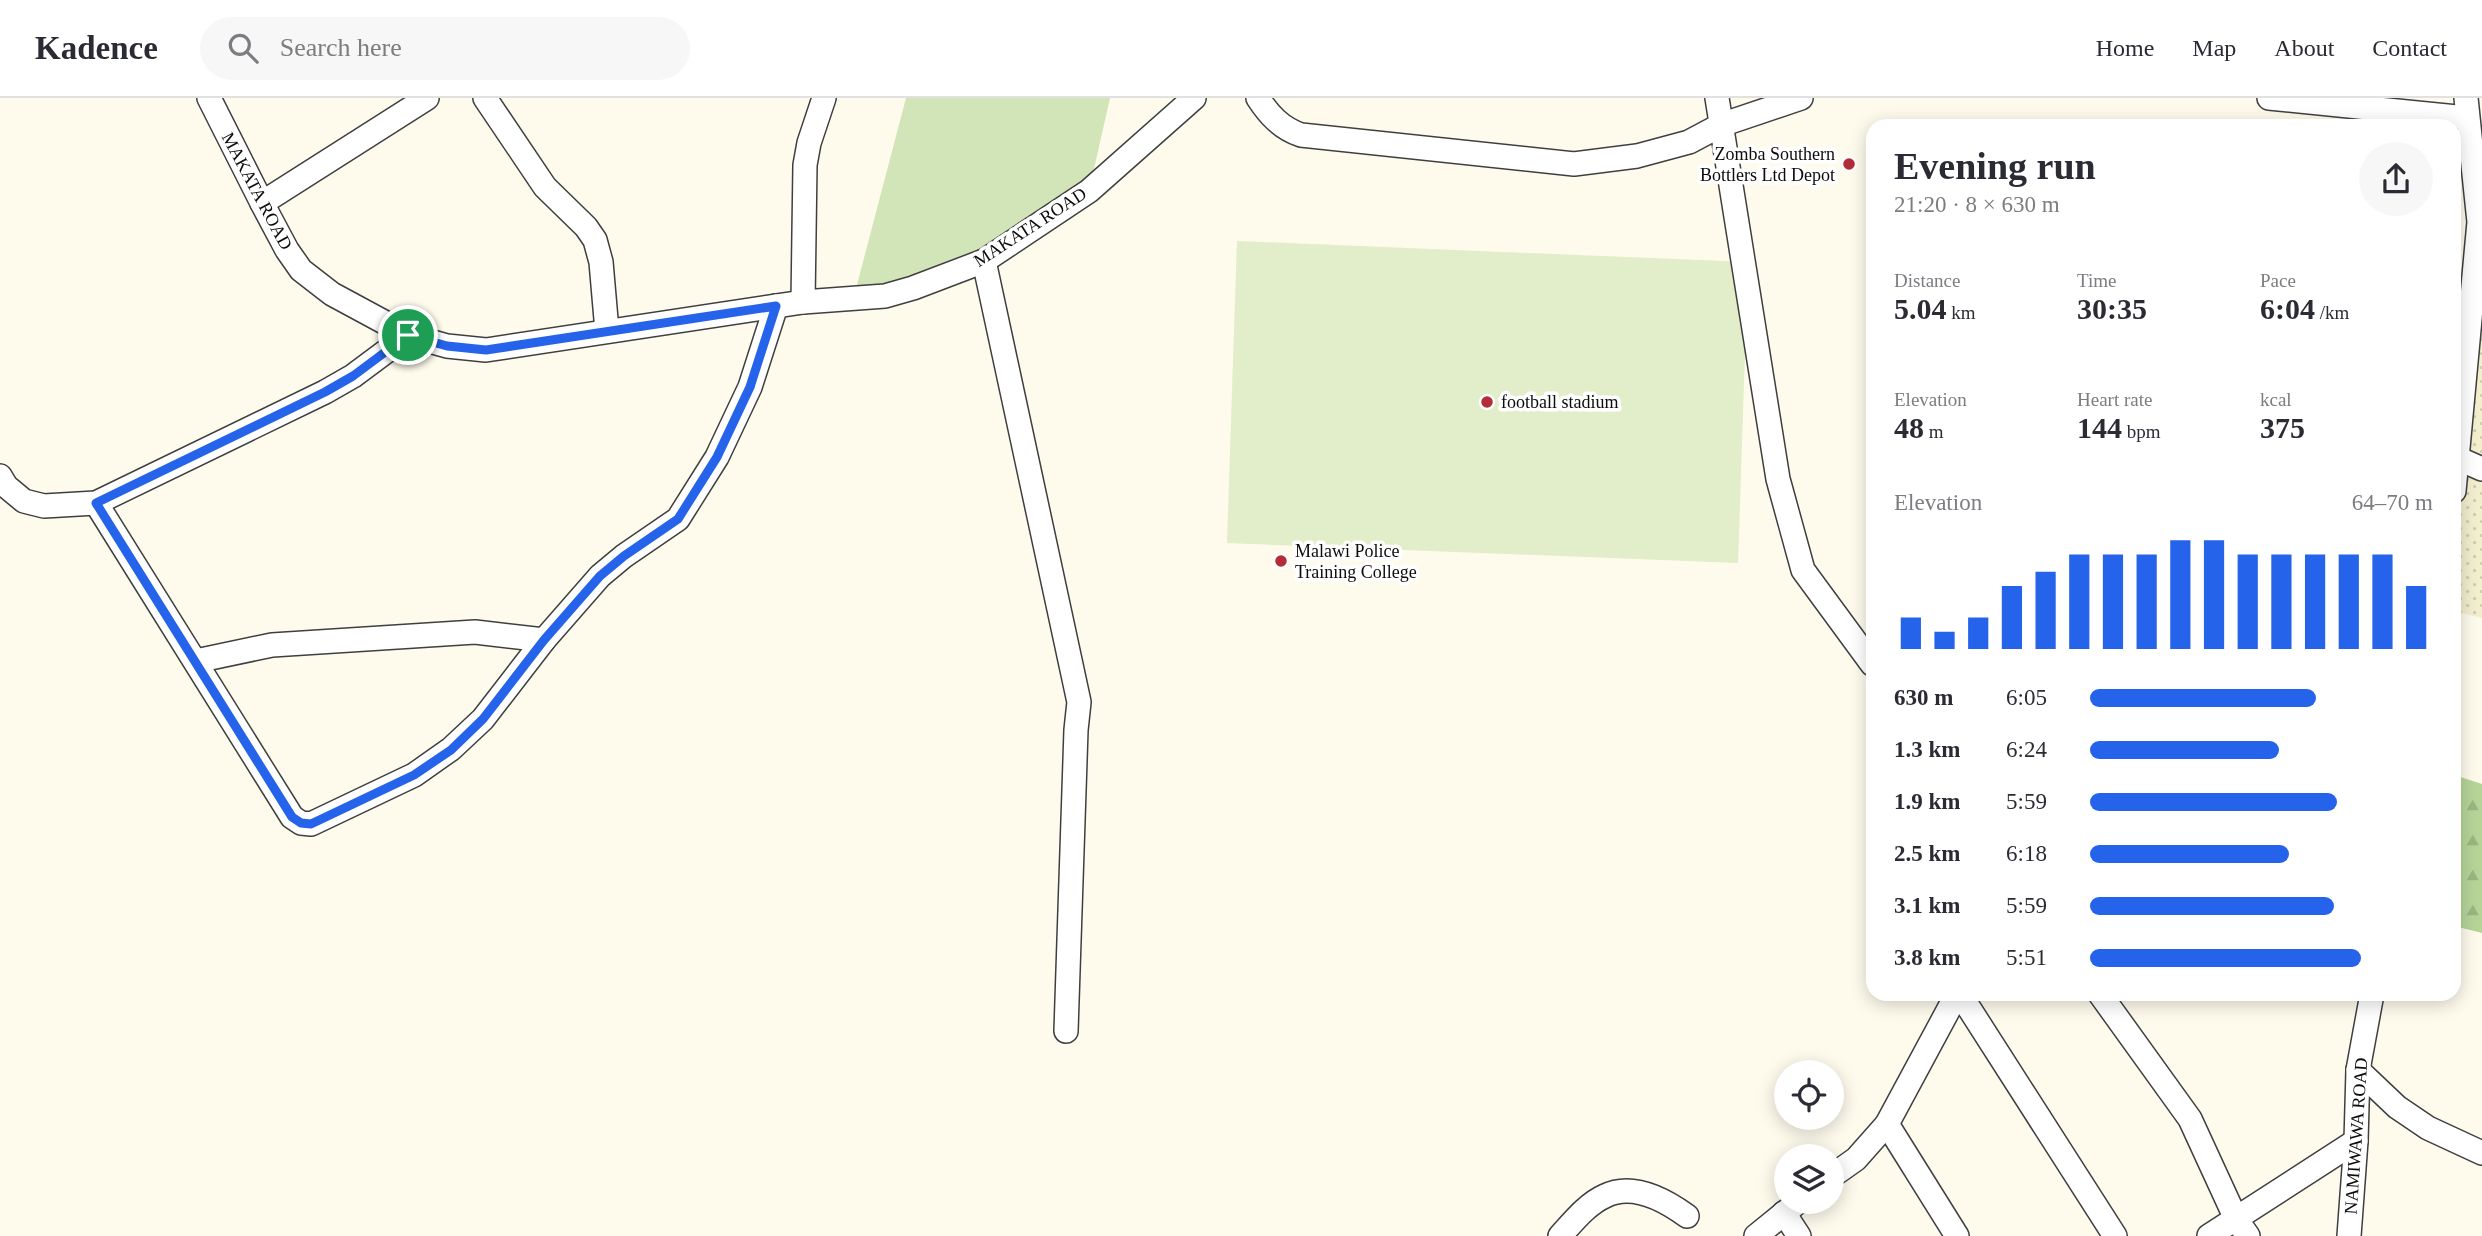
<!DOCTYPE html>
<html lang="en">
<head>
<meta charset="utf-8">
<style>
  :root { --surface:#fff; --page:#f7f7f7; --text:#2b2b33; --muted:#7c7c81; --line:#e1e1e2; --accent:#2563eb }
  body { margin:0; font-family:Georgia,serif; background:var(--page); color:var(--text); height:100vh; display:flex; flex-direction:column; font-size:26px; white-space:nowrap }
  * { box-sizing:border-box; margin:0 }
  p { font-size:23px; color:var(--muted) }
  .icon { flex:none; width:38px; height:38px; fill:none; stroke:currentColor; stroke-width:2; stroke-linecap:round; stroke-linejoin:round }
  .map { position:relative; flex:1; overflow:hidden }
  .panel { position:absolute; left:1866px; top:21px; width:595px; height:882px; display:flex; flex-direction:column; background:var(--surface); border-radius:21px; box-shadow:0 4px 18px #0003 }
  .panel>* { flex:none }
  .buttons { position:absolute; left:1774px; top:962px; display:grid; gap:14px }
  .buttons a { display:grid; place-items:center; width:70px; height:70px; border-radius:50%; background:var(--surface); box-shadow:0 4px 18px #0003; font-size:35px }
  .pin { position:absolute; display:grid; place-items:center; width:60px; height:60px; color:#fff; margin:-30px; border:4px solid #fff; border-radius:50%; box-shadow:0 2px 7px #0007 }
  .round { display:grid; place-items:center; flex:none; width:74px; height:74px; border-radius:37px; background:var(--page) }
  .headline { display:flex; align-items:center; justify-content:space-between; height:119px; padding:0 28px }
  h1 { font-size:38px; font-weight:700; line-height:52px }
  .metrics { display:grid; grid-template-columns:repeat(3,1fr); gap:10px; height:119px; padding:7px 28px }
  .metrics div { display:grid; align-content:center }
  .metrics b { font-size:30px; font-weight:700 }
  .metrics small { font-size:19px; font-weight:400 }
  .metrics p { font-size:19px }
  .chart { height:196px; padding:14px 28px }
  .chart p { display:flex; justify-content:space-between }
  .chart svg { width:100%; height:126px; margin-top:7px; stroke:var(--accent); stroke-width:6 }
  ul { padding:0 28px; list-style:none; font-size:23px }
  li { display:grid; grid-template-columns:112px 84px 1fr; align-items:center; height:52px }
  li i { height:18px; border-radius:9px; background:var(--accent) }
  header { display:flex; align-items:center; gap:42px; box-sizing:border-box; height:98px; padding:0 35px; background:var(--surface); border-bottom:2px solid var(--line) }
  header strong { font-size:33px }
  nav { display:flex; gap:38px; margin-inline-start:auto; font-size:24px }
  .search { width:490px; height:63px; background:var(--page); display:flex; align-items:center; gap:18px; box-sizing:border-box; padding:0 24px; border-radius:38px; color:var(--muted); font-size:26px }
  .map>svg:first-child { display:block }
  .farmland { fill:url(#farmland-dots) }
  .grass { fill:#d1e5b8 }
  .forest { fill:url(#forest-firs) }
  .pitch { fill:#e2edc9 }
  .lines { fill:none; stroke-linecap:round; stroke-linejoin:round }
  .minor-casing { stroke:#3f3f3f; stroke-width:26 }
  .minor { stroke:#fff; stroke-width:23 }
  .route-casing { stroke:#fff; stroke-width:14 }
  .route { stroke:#2563eb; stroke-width:9 }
  .poi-dot { fill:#b22d38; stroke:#fff; stroke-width:2.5 }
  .labels { text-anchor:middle; stroke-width:7; stroke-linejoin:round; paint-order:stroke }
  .poi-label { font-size:18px; fill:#0c0c0c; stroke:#fff; text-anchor:start }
  .street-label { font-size:18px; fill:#0c0c0c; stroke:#fff }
</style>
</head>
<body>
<header>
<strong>Kadence</strong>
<div class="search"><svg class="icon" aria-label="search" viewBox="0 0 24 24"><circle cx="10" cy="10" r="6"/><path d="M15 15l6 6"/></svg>Search here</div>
<nav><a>Home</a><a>Map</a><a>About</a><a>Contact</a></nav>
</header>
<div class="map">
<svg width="2482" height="1138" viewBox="0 0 2482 1138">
  <defs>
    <pattern id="farmland-dots" width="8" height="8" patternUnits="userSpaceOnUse" patternTransform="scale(1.75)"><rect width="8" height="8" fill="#f2eece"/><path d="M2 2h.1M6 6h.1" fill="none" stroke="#cecbb0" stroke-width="1.8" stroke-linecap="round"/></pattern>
    <pattern id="forest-firs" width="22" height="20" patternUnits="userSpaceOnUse" patternTransform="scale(1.75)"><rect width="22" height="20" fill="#b5d598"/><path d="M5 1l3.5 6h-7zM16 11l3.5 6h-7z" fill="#9ab682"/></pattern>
  </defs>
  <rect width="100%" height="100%" fill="#fefaec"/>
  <polygon class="farmland" points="2482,180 2482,520 2454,513 2454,407"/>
  <polygon class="grass" points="906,0 1110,0 1089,93 984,163 853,202"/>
  <polygon class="forest" points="2454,677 2482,686 2482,835 2454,828"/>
  <polygon class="pitch" points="1237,143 1748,164 1738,465 1227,445"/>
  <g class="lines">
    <defs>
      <g id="minor">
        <polyline points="209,0 262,105 287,152 301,172 332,196 408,237 447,248 486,252 803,204 885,198 913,190 984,163 1089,93 1194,0"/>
        <polyline points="485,0 545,89 586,129 595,142 601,164 607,233"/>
        <path d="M1258,0C1269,17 1281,30 1301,37L1574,66L1637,58L1689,44L1721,27L1801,0"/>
        <polyline points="1717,0 1778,381 1803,472 1872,566"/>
        <polyline points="2269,0 2467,20"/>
        <polyline points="262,105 427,0"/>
        <polyline points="984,163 1079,604 1076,632 1066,933"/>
        <polyline points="803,204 805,67 809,45 824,0"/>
        <polyline points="2457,360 2482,371"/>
        <polyline points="0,378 6,388 24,403 44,408 96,405 325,294 353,278 408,237"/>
        <polyline points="2454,393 2479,124 2466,0"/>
        <polyline points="96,405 292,719 301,725 311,726 414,677 451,651 483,621 544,542 600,478 624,458 678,421 717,359 750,289 776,208"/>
        <polyline points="196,563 272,547 475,534 544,542"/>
        <polyline points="1960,896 2115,1138"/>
        <polyline points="2100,896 2190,1021 2236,1121 2248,1138"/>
        <polyline points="2358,972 2397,1009 2428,1030 2482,1055"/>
        <polyline points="1887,1026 1957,1138"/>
        <polyline points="1832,1078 1856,1061 1887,1026 1957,896"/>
        <polyline points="1784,1115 1799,1138"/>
        <path d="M1560,1138C1573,1124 1587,1106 1605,1098C1633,1084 1665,1102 1687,1118"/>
        <polyline points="1756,1138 1798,1104"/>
        <polyline points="2209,1138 2356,1043"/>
        <polyline points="2349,1138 2356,1043 2358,972 2372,896"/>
      </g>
    </defs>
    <use href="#minor" class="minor-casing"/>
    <use href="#minor" class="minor"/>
  </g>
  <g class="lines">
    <defs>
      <polygon id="route" points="776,208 750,289 717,359 678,421 624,458 600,478 544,542 483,621 451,652 414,677 311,726 301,725 292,719 96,405 325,294 353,278 408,237 447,248 486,252"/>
    </defs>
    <use href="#route" class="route-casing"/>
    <use href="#route" class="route"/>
  </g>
  <g class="poi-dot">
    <circle cx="1849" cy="66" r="7"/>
    <circle cx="1487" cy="304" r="7"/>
    <circle cx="1281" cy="463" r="7"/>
  </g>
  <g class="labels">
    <g class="poi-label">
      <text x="1835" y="62" text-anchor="end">Zomba Southern<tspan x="1835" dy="21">Bottlers Ltd Depot</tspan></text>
      <text x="1501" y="310">football stadium</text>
      <text x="1295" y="459">Malawi Police<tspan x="1295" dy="21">Training College</tspan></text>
    </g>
    <g class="street-label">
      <text transform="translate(257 93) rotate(62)" y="6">MAKATA ROAD</text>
      <text transform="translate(1030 129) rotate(-33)" y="6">MAKATA ROAD</text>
      <text transform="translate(2356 1038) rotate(-86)" y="6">NAMIWAWA ROAD</text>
    </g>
  </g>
</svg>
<div class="buttons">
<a><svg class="icon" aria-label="locate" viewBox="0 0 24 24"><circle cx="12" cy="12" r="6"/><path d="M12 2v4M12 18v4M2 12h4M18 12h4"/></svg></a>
<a><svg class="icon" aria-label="layers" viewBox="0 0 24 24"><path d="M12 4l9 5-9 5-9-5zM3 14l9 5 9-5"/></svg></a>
</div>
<div class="pin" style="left:408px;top:237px;background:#1e9e55"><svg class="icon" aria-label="arrive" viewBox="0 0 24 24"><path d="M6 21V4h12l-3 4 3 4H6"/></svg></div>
<section class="panel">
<div class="headline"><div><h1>Evening run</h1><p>21:20 · 8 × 630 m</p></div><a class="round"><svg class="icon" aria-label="share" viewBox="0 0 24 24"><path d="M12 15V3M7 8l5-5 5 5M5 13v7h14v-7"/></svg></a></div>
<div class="metrics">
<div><p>Distance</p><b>5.04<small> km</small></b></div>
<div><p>Time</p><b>30:35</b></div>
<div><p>Pace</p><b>6:04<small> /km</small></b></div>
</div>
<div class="metrics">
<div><p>Elevation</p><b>48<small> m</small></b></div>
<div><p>Heart rate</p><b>144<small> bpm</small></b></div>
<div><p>kcal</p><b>375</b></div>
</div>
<div class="chart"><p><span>Elevation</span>64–70 m</p>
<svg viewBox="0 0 160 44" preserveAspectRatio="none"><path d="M5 44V33M15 44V38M25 44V33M35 44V22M45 44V17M55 44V11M65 44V11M75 44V11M85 44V6M95 44V6M105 44V11M115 44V11M125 44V11M135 44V11M145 44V11M155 44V22"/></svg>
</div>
<ul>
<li><b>630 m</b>6:05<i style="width:66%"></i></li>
<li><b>1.3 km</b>6:24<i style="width:55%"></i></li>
<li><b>1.9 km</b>5:59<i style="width:72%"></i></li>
<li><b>2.5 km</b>6:18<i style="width:58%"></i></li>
<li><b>3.1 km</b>5:59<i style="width:71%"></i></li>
<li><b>3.8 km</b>5:51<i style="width:79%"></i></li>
</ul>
</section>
</div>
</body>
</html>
